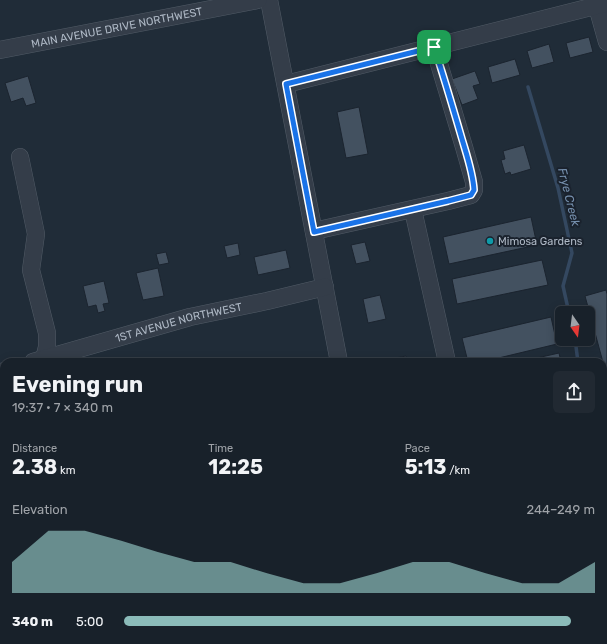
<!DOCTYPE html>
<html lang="en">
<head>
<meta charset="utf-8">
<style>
  :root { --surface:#18212a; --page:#212932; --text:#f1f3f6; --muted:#9fa3a8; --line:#363e47; --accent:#8bbbb9 }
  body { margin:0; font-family:Rubik,sans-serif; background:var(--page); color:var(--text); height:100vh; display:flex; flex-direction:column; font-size:15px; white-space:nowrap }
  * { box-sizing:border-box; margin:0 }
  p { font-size:13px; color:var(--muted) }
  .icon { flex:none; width:22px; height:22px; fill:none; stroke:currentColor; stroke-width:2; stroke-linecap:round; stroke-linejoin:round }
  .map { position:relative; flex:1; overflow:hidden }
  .side { position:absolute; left:0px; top:358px; width:607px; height:286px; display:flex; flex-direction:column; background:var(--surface); border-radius:12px 12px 0 0; box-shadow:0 2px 10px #0003,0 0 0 1px var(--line) }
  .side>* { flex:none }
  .needle { width:26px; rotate:166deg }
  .controls { position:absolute; left:555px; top:306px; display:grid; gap:8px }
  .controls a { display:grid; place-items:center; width:40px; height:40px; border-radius:6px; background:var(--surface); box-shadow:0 2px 10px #0003,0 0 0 1px var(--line); font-size:20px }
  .pin { position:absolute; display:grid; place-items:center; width:34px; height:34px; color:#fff; margin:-17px; border-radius:8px; box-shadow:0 2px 6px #0006 }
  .round { display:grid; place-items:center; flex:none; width:42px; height:42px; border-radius:6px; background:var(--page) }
  .head { display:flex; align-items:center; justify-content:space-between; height:68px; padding:0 12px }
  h1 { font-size:22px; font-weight:700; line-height:30px }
  .figures { display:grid; grid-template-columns:repeat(3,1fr); gap:6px; height:68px; padding:4px 12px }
  .figures div { display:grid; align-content:center }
  .figures b { font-size:20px; font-weight:700 }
  .figures small { font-size:11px; font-weight:400 }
  .figures p { font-size:11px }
  .chart { height:112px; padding:8px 12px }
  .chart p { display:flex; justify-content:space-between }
  .chart svg { width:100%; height:72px; margin-top:4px; fill:var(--accent); opacity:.7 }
  ul { padding:0 12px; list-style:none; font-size:13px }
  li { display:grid; grid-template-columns:64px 48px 1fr; align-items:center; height:30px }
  li i { height:10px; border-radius:5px; background:var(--accent) }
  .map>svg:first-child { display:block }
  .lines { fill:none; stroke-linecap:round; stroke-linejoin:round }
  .stream { stroke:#344860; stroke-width:3.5 }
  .building { fill:#435160; stroke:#1b242f }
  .minor-casing { stroke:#515b66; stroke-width:18 }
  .minor { stroke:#343d49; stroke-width:17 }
  .route-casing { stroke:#fff; stroke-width:8 }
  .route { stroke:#1a73e8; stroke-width:5 }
  .culture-dot { fill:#0f9aa8; stroke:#1a222d; stroke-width:1.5 }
  .labels { text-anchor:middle; stroke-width:4; stroke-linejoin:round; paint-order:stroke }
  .street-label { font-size:11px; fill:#aeb8c5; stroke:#1a222d }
  .poi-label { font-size:11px; fill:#aeb8c5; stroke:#1a222d; text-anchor:start }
  .water-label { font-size:12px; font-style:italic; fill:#7690ae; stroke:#1a222d }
</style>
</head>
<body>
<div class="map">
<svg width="607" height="644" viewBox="0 0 607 644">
  <rect width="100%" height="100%" fill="#202c38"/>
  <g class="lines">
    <g class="stream">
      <polyline points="528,87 558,188 572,253 563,286 569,313"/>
      <polyline points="575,339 578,362"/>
      <polyline points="603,426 607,431"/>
      <polyline points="603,568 607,568"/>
      <polyline points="188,644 196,640"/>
    </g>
  </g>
  <g class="building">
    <polygon points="589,37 593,52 570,58 566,43"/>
    <polygon points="549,44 554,62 532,68 527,51"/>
    <polygon points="515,59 520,75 492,83 488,67"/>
    <polygon points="475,71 480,84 473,86 478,99 462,105 452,79"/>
    <polygon points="28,76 36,103 26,106 23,98 11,102 5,83"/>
    <polygon points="359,107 368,154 346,158 337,112"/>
    <polygon points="524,145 531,169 511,175 510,172 505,174 501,160 505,159 503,151"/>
    <polygon points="531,217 537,245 449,264 443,237"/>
    <polygon points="365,242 370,261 356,264 351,245"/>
    <polygon points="238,243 240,255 227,258 224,246"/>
    <polygon points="286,250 290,268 258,275 254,257"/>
    <polygon points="166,252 169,263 159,265 156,254"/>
    <polygon points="542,260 548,285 457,304 452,279"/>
    <polygon points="158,268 164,296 143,300 136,273"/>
    <polygon points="104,281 109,303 103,304 105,311 98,313 96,305 88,307 83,286"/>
    <polygon points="606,290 607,294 607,366 604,366 585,296"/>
    <polygon points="380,295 386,319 368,323 363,299"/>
    <polygon points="551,317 557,344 482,362 468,362 462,338"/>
    <polygon points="559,353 561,362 519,362"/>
    <polygon points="406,356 408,362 380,362 380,361"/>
  </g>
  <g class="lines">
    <defs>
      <g id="minor">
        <polyline points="269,0 339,362"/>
        <polyline points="597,0 598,10 607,42"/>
        <path id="s1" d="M0,50L258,0"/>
        <polyline points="286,84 607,3"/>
        <polyline points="20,157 36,234 31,270 47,333 47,347 44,359 45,362"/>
        <polyline points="413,210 447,362"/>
        <polyline points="314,231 448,201 471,195 474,190 474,182 464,147 434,47"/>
        <path id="s2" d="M33,362L190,317L267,301L325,287"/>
        <polyline points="0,373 4,371"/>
        <polyline points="603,396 607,395"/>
        <polyline points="0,478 4,501"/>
        <polyline points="391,640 392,644"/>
        <polyline points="306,644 321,640"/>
      </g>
    </defs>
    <use href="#minor" class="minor-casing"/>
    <use href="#minor" class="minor"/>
  </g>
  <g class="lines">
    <defs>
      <path id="route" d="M434,47C444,77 453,108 462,139C467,156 473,173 474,190L471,195L448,201L314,232L286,84Z"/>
    </defs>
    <use href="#route" class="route-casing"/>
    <use href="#route" class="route"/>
  </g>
  <circle class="culture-dot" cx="490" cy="241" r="4"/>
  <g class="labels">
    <g class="street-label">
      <text dy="4" stroke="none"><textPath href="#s1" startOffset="119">MAIN AVENUE DRIVE NORTHWEST</textPath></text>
      <text dy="4" stroke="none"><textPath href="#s2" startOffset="151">1ST AVENUE NORTHWEST</textPath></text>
    </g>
    <g class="poi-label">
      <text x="498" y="245">Mimosa Gardens</text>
    </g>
    <g class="water-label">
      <text transform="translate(569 197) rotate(76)" y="4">Frye Creek</text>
    </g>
  </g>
</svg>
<div class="controls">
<a><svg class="needle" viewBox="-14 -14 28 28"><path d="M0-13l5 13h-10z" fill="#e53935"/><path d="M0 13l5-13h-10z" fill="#9fa3a8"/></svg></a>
</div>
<div class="pin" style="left:434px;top:47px;background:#1e9e55"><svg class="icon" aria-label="arrive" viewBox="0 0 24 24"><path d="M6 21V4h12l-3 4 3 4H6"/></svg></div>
<section class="side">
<div class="head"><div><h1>Evening run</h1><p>19:37 · 7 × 340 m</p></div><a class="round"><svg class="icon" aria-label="share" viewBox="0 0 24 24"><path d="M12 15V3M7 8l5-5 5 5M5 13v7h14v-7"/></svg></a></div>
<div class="figures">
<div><p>Distance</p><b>2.38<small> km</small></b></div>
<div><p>Time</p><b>12:25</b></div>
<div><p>Pace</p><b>5:13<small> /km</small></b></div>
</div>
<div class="chart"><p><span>Elevation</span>244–249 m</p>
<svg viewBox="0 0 160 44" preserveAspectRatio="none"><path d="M0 44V25L10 6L20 6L30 12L40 19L50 25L60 25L70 32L80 38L90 38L100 32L110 25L120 25L130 32L140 38L150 38L160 25V44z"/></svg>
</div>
<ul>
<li><b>340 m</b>5:00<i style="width:95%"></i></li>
</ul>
</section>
</div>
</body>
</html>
